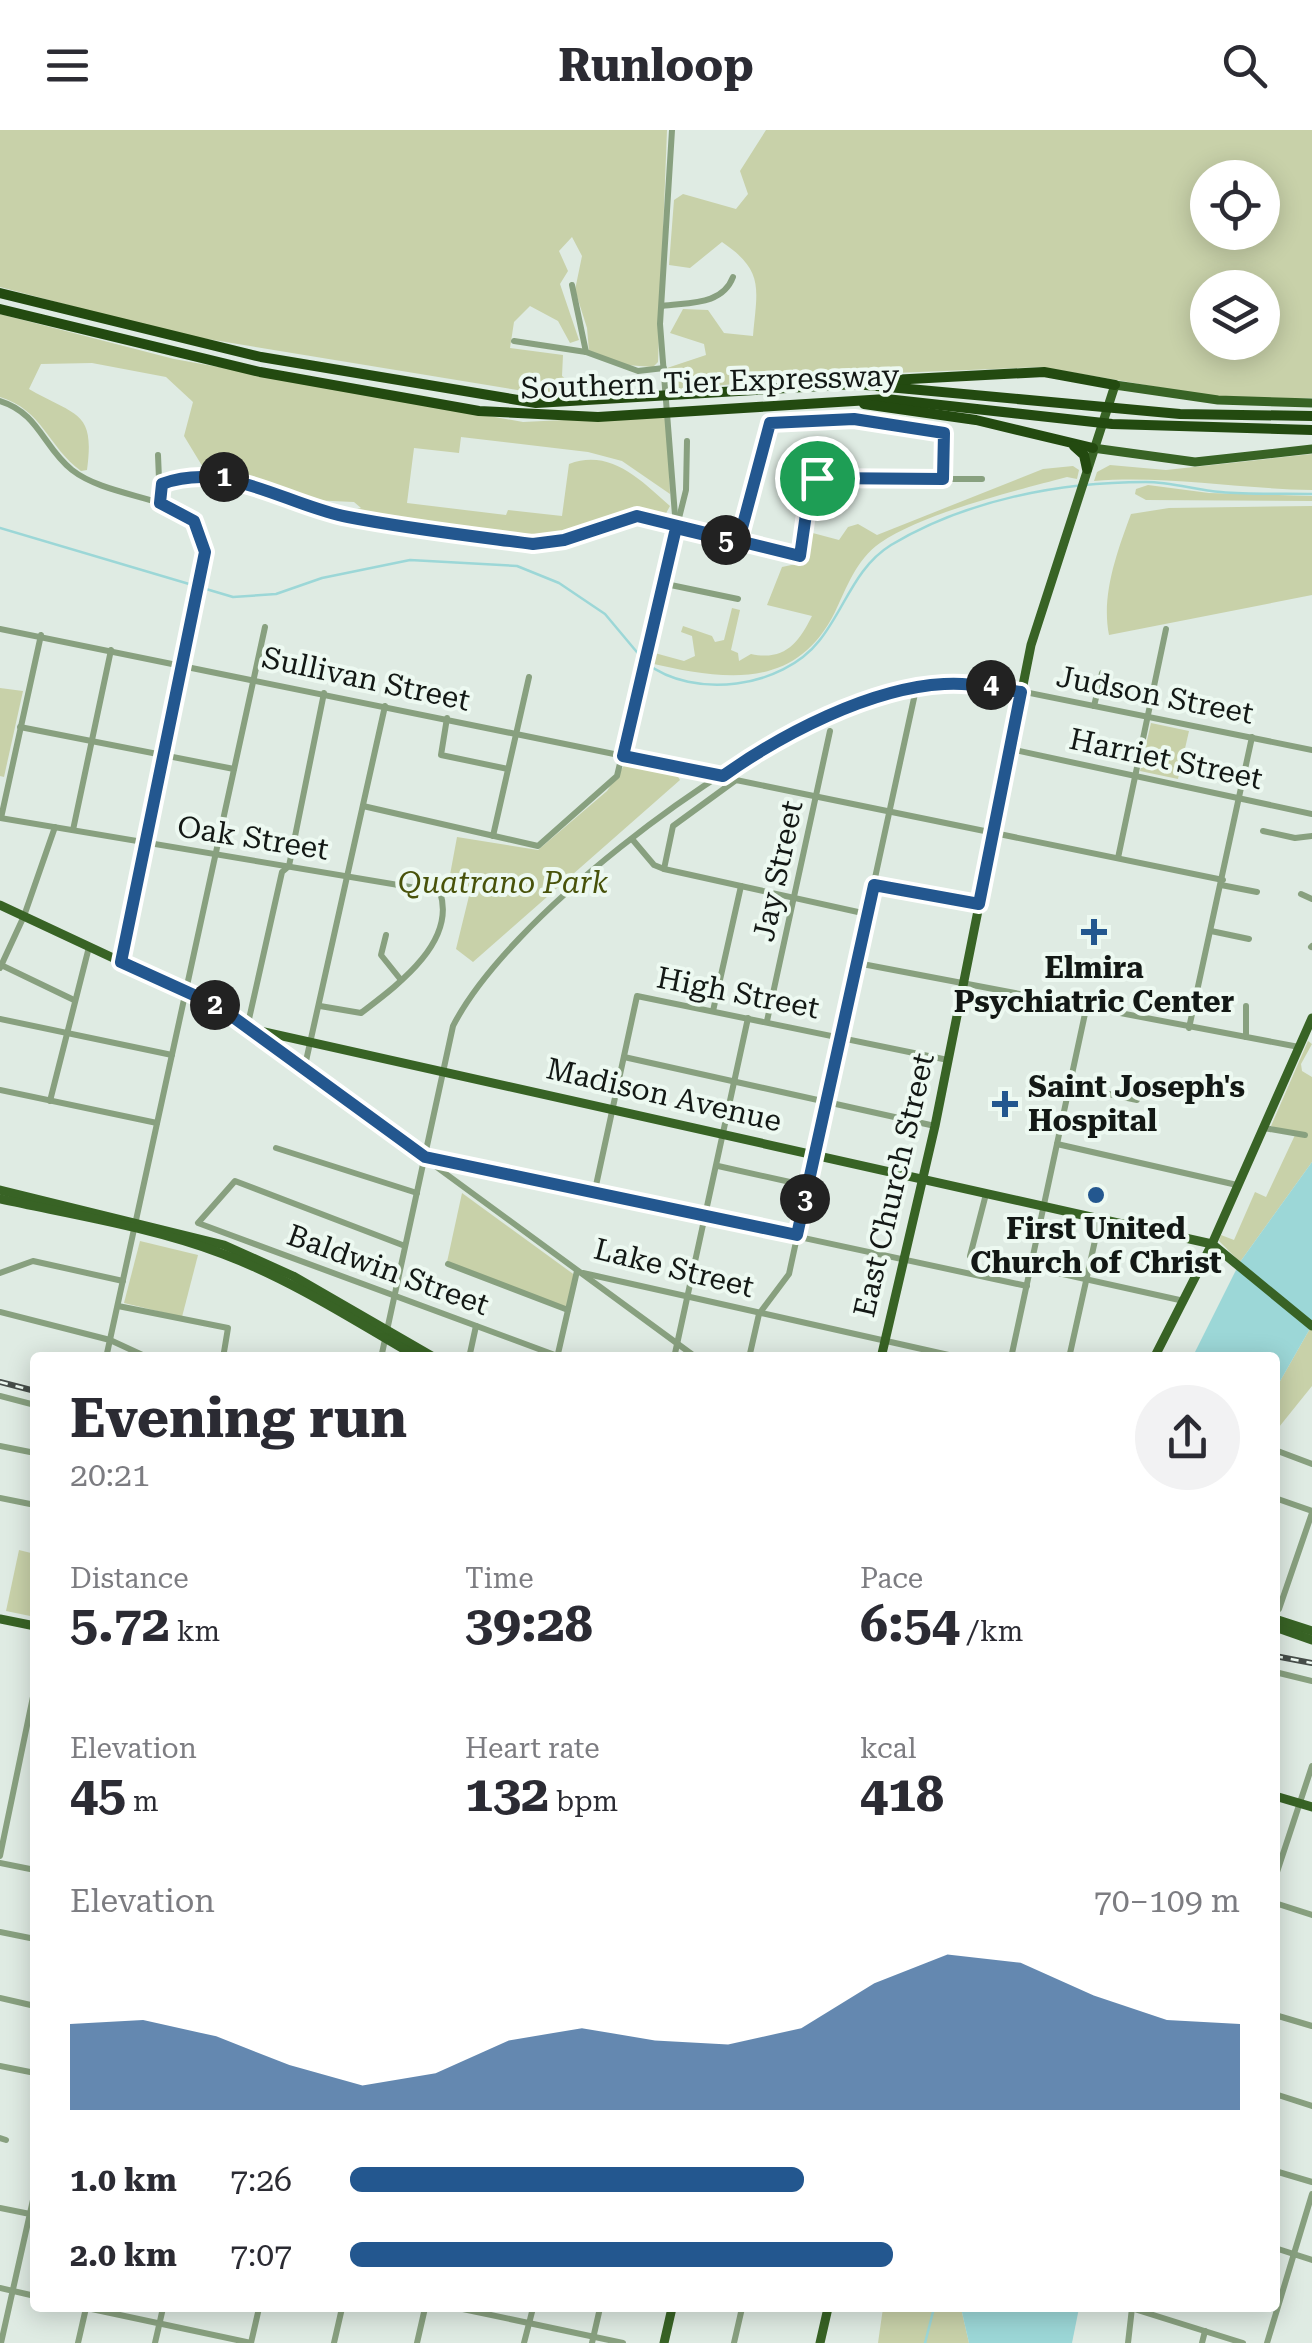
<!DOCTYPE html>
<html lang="en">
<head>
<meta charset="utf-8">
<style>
  :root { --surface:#fff; --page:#f2f2f3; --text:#2b2b33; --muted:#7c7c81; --accent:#23578f }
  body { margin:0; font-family:"Roboto Serif",serif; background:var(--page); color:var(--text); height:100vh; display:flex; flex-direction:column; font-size:38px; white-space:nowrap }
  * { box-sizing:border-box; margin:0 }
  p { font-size:32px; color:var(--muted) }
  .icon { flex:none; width:55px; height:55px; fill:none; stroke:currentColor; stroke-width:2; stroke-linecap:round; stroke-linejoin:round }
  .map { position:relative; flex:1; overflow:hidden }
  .details { position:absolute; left:30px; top:1222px; width:1250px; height:960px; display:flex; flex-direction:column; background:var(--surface); border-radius:10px; box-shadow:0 5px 25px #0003 }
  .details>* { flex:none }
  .buttons { position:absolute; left:1190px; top:30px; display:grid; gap:20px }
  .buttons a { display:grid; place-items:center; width:90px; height:90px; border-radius:50%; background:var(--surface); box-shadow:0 5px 25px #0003; font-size:50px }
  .pin { position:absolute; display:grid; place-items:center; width:85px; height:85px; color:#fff; margin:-42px; border:5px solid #fff; border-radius:50%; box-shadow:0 2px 10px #0007 }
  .km { position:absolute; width:50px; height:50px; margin:-25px; border-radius:50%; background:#222; color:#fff; font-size:28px; line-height:50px; text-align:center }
  .round { display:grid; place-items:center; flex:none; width:105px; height:105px; border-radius:52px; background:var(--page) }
  .overview { display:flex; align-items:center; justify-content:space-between; height:170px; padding:0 40px }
  h1 { font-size:55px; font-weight:700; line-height:75px }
  .metrics { display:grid; grid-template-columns:repeat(3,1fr); gap:15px; height:170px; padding:10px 40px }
  .metrics div { display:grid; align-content:center }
  .metrics b { font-size:50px; font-weight:700 }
  .metrics small { font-size:28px; font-weight:400 }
  .metrics p { font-size:28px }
  .chart { height:280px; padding:20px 40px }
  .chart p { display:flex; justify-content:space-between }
  .chart svg { width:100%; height:180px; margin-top:10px; fill:var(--accent); opacity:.7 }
  ul { padding:0 40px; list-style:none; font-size:32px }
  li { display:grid; grid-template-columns:160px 120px 1fr; align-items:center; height:75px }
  li i { height:25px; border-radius:12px; background:var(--accent) }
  header { display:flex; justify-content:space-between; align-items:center; height:130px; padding:0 40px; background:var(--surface); font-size:45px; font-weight:700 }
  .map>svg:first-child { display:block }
  .green { fill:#c8d1a9; fill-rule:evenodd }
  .water { fill:#9cd7d7 }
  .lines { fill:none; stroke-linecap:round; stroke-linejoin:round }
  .stream { stroke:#9cd7d7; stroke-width:2.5 }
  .minor { stroke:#88a07f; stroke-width:6 }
  .major { stroke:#386325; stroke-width:9 }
  .highway { stroke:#234a10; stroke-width:10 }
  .rail-casing { stroke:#464d49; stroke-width:6 }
  .rail { stroke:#edf9f1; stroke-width:2.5; stroke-dasharray:8; stroke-linecap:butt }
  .route-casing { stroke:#fff; stroke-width:20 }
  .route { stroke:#23578f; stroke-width:12 }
  .poi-dot { fill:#23578f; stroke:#edf9f1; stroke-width:4 }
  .labels { text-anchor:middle; stroke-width:8; stroke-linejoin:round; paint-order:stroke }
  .street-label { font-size:30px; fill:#131815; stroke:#edf9f1 }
  .park-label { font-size:30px; font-style:italic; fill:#48520a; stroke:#edf9f1 }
  .poi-label { font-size:30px; font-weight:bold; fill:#131815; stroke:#edf9f1 }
</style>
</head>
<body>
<header><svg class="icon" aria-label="menu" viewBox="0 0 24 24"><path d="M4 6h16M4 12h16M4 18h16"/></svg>Runloop<svg class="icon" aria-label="search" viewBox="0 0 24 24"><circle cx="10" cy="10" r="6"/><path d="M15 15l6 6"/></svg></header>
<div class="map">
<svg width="1312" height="2213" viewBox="0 0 1312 2213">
  <rect width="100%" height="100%" fill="#dfebe3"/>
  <g class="green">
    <polygon points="0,0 667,0 658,232 653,237 626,235 589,221 587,198 575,160 582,126 572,107 559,121 568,141 560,154 579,210 570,213 558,191 530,176 514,192 510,218 563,225 562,246 575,256 554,266 177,204 0,157"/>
    <path d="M766,0H1312V268L1232,270L1041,237L820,246L670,260L667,238L706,225L704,214L670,203L683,179L708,180L724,203L753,206C757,159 765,141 722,112L690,138L669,135L674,70L683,64L736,79L748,64L740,41ZM1208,48H1262V102H1208ZM1208,158H1262V212H1208Z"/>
    <path d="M0,184L174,229L523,292L667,285L670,364L622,331L588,322L461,307L459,323L414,318L407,373L506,385L508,380L562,386L569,334C610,318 641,350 670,376L664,387C605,380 586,407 534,411L354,384L346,382L361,378L354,372L310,370L204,339L184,306L193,272L166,247L92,233L41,234L29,259C77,287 95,280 87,340L81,341C48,317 43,280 0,267Z"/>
    <path d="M1312,324V360C1239,359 1166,345 1094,351L1097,342L1110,335L1166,340Z"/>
    <path d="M1073,336L1079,340L1077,349L1067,347C1014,361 924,383 880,413C856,430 847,457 835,482C795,563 721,549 649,533L651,522L684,531L695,526L692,506L681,502L683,496L712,506L715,512L724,510L732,478L740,480L731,520L738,523L739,531L751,524C784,531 798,514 812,486L767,475L782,437L801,433L809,402L839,410L848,397L858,394L877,405L1043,339Z"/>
    <polygon points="1148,355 1209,363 1312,366 1312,371 1146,370 1135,364 1136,359"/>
    <path d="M1312,376V465L1109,505C1101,465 1117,422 1131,384L1169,378Z"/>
    <polygon points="0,558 23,561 4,647 0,646"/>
    <polygon points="1151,593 1189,601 1178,649 1140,641"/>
    <polygon points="625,634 677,645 680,650 473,832 456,819 469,766 447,761 457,707 538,720 607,661"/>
    <polygon points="1308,911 1312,914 1301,934 1302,941 1312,947 1312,1032 1240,1132 1219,1111 1221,1105 1234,1110 1255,1062 1266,1067 1295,1005 1271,996"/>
    <polygon points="462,1063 576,1146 568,1180 447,1132"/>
    <polygon points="140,1111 198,1125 182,1187 124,1173"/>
    <polygon points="1312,1195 1312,1256 1275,1302 1275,1260"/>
    <polygon points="19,1420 35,1424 35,1487 6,1481"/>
    <polygon points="883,2178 961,2178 969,2213 878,2213"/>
  </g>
  <g class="water">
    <polygon points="1312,1032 1312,1195 1275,1260 1275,1228 1192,1228 1240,1132"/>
    <polygon points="961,2178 1079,2178 1072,2213 969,2213"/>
  </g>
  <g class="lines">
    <g class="stream">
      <polyline points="0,398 233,467 276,464 322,448 410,430 517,436 559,453 605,484 641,527"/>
      <path d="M646,533C694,570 782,558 819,511C845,479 854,438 891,415C966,370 1059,352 1146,352C1171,352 1196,360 1221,362C1251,365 1282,363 1312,364"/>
      <polyline points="925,2213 934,2178"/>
    </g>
    <g class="minor">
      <polyline points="572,155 586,222"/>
      <path d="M662,176C688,172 722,176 733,147"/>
      <polyline points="514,211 586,222 638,241 664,238"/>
      <path d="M0,271C39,283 43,317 72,340C95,358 133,364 160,373"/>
      <polyline points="162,354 188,344 214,345 346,387 533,414 565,410 637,386 800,426 814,349 982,349"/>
      <polyline points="678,392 686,360 687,311"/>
      <path d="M739,413L764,301C784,272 910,298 944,303L943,349"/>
      <polyline points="661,453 738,469"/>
      <polyline points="0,499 722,646"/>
      <polyline points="324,563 289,736 282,742 247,898 697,1228"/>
      <polyline points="1094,576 1102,543"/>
      <polyline points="447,588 441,625 508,639"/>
      <polyline points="20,597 234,639"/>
      <polyline points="1010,619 1312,684"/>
      <polyline points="363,676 538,716 617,646 676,398 660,194 672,0"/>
      <path d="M0,688L440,762C457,813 395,857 361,883L320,876"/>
      <polyline points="1,688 41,505"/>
      <polyline points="73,700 111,520"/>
      <polyline points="1263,701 1295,708 1312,706"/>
      <polyline points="493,706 529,547"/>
      <polyline points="632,709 654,735 664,739 867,784"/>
      <polyline points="1118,728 1166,499"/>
      <polyline points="664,739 673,696 736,650 1223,750"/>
      <polyline points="874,755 979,775"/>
      <polyline points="1221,755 1257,762"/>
      <polyline points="1301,764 1312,769"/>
      <polyline points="1211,801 1249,809"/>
      <polyline points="386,805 381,825 401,850"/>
      <polyline points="1311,817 1312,816"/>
      <polyline points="121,832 205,422 194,391 160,373 158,325"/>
      <polyline points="857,833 1299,917"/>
      <polyline points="1,835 74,870"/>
      <polyline points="0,838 24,786 55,697"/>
      <polyline points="713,881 741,756"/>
      <polyline points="0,889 172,925"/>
      <polyline points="767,891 830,601"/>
      <polyline points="1189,898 1252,607"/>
      <polyline points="1246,907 1246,876"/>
      <polyline points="624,927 935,996"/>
      <polyline points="304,940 385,576"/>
      <polyline points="1071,956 1137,970"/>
      <polyline points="0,960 157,993"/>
      <polyline points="50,971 89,817"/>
      <polyline points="1264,998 1305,1005"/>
      <polyline points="1057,1014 1237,1055"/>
      <polyline points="276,1018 417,1063"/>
      <polyline points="427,1027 1027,1156"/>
      <polyline points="718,1036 808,1056"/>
      <polyline points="595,1060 637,866 948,930"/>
      <polyline points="405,1116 235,1051 198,1093 563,1228"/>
      <polyline points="970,1126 986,1064"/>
      <polyline points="448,1134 568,1180"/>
      <polyline points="1031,1137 1184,1171"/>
      <polyline points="0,1143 33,1131 123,1151"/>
      <polyline points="583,1143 962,1228"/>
      <polyline points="118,1176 228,1198 223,1228"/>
      <polyline points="0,1182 110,1210 149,1228"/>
      <polyline points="106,1228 265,497"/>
      <path d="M381,1228L453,896C508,788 718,631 831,585C885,563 938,552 995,556L1312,620"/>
      <polyline points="469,1228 476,1196"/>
      <polyline points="557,1228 577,1141"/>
      <polyline points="674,1228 748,888"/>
      <polyline points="749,1228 759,1184 789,1144 916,559"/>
      <polyline points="1011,1228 1086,879"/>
      <polyline points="1069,1228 1100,1088"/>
      <polyline points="0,1266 35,1275"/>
      <polyline points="0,1316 35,1323"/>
      <polyline points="1275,1320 1312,1334"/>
      <polyline points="0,1368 35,1375"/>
      <polyline points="1275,1368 1312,1381"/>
      <polyline points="1279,1479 1312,1383"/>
      <polyline points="1275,1542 1312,1551"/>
      <polyline points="0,1726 35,1557"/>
      <polyline points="0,1733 35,1740"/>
      <polyline points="1275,1748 1312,1636"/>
      <polyline points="1275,1773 1312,1785"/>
      <polyline points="0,1802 35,1809"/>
      <polyline points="0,1868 35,1876"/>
      <polyline points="1275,1885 1312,1896"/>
      <polyline points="0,1936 35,1943"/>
      <polyline points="1275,1964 1312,1976"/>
      <polyline points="0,2008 6,2010"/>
      <polyline points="1275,2041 1312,2052"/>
      <polyline points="0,2078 35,2085"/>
      <polyline points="1275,2118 1312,2130"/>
      <polyline points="0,2158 35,2166"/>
      <polyline points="87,2178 251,2213"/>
      <polyline points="458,2178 623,2213"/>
      <polyline points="1131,2178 1243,2213"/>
      <polyline points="1,2213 35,2061"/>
      <polyline points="78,2213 86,2178"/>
      <polyline points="155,2213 163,2178"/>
      <polyline points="251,2213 259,2178"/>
      <polyline points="334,2213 342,2178"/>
      <polyline points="417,2213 425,2178"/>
      <polyline points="524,2213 533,2178"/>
      <polyline points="592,2213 600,2178"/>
      <polyline points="734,2213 742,2178"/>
      <polyline points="1128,2213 1132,2178"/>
      <polyline points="1202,2213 1205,2201"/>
      <polyline points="1267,2213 1312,2064"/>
    </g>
    <g class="major">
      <polyline points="1093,318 1195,332 1312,319"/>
      <polyline points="0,775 218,877 247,898 1212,1114 1312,1196"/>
      <polyline points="0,1060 224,1115 293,1146 435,1228"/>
      <path d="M0,1069C74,1085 151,1097 223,1124C292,1150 355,1191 419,1228"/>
      <polyline points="881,1228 935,996 1031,515 1115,255 1218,270 1312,273"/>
      <polyline points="1154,1228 1212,1114 1312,888"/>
      <polyline points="0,1489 35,1496"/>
      <polyline points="1275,1489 1312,1501"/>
      <polyline points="1275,1497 1312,1510"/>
      <polyline points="1275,1666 1312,1677"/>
      <polyline points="664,2213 672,2178"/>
      <polyline points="820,2213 828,2178"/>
    </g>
    <g class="highway">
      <polyline points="0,163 261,227 536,273 855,254 1180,284 1312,286"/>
      <polyline points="0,179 260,242 479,281 598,287 886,269 1112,294 1312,300"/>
      <polyline points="891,250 1044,242 1115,255"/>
      <polyline points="864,274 976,290 1093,318"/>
      <polyline points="1074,316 1084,325 1087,339"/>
    </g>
    <defs>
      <g id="rail">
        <polyline points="0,1252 35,1261"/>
        <polyline points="1275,1526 1312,1533"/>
      </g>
    </defs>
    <use href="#rail" class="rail-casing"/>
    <use href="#rail" class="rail"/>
  </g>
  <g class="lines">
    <defs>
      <path id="route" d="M817,348L810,356L800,426L637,386L564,410L533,414C472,406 409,399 348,387C285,375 227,330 162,354L160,373L194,391L205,422L121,832L218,876L425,1027L797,1105L874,755L979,774L1021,562C995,559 971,552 944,554C870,558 782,604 723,646L623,626L676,398L680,399L738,413L770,293L854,289L944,303L943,349L817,348"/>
    </defs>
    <use href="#route" class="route-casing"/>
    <use href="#route" class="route"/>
  </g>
  <g class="poi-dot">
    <path d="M1089 787h10v10h10v10h-10v10h-10v-10h-10v-10h10z"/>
    <path d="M1000 959h10v10h10v10h-10v10h-10v-10h-10v-10h10z"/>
    <circle cx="1096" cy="1065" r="10"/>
  </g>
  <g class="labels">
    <g class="street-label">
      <text transform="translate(710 252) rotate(-2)" y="10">Southern Tier Expressway</text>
      <text transform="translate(366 549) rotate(12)" y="10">Sullivan Street</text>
      <text transform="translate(1155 565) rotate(11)" y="10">Judson Street</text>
      <text transform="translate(1166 629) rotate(12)" y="10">Harriet Street</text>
      <text transform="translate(253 708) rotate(9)" y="10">Oak Street</text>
      <text transform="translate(778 741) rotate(-78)" y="10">Jay Street</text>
      <text transform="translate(738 863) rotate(11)" y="10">High Street</text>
      <text transform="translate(664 965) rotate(13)" y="10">Madison Avenue</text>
      <text transform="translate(894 1055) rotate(-77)" y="10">East Church Street</text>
      <text transform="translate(674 1138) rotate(14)" y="10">Lake Street</text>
      <text transform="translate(388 1140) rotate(20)" y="10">Baldwin Street</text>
    </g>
    <g class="park-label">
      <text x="503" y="763">Quatrano Park</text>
    </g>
    <g class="poi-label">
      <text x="1094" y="848">Elmira<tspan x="1094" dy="34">Psychiatric Center</tspan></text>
      <text x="1028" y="967" text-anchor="start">Saint Joseph's<tspan x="1028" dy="34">Hospital</tspan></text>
      <text x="1096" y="1109">First United<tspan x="1096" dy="34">Church of Christ</tspan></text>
    </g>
  </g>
</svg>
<div class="buttons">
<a><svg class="icon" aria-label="locate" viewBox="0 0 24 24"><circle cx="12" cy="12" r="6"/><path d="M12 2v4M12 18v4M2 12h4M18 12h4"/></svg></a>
<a><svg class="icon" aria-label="layers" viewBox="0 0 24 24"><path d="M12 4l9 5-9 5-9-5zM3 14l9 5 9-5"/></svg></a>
</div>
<div class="pin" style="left:817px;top:348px;background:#1e9e55"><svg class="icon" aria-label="arrive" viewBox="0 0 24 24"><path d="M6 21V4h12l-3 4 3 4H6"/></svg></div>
<b class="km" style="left:224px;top:347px">1</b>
<b class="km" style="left:215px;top:875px">2</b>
<b class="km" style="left:805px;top:1069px">3</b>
<b class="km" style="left:991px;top:555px">4</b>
<b class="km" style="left:726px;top:410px">5</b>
<section class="details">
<div class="overview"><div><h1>Evening run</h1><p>20:21</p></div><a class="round"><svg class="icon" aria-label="share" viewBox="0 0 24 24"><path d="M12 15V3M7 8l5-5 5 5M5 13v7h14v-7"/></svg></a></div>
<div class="metrics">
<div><p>Distance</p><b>5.72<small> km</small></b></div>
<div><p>Time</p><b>39:28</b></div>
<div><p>Pace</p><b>6:54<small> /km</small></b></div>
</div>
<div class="metrics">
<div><p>Elevation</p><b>45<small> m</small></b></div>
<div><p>Heart rate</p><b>132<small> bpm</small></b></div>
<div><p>kcal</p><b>418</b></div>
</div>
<div class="chart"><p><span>Elevation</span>70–109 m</p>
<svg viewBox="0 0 160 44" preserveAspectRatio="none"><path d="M0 44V23L10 22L20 26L30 33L40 38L50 35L60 27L70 24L80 27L90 28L100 24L110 13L120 6L130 8L140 16L150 22L160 23V44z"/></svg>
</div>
<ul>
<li><b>1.0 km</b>7:26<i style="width:51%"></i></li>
<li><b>2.0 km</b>7:07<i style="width:61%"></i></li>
</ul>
</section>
</div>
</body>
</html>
